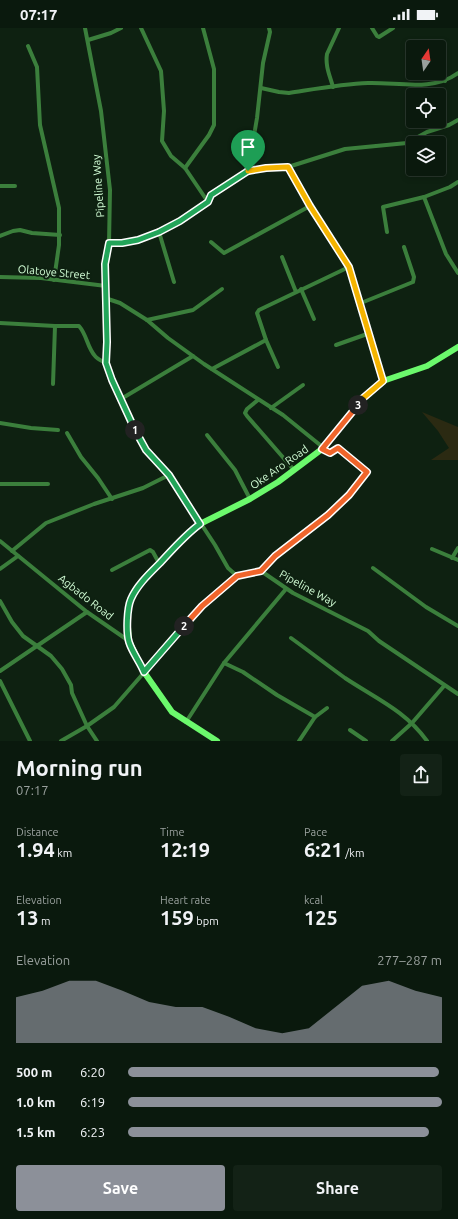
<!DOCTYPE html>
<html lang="en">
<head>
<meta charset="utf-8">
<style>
  :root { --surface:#0a190d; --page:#132216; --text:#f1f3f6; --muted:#99a09d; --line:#2a382e; --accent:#8c9099 }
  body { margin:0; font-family:Ubuntu,sans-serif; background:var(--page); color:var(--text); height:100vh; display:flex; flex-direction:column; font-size:15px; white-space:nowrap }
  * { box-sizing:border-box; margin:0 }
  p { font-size:13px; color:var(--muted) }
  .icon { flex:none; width:22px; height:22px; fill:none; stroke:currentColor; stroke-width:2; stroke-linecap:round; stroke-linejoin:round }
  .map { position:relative; height:713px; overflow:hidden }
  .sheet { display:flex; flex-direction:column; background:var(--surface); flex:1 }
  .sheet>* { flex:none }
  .needle { width:26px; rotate:13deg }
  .buttons { position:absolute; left:406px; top:12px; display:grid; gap:8px }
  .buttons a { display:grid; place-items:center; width:40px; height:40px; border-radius:4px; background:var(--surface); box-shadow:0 2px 6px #0003,0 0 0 1px var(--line); font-size:20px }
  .pin { position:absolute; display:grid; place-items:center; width:34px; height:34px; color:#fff; margin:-41px -17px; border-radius:50% 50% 50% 0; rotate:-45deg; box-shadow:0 0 4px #0007 }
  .pin .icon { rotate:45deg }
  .km { position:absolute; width:20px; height:20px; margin:-10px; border-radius:50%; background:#222; color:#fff; font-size:11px; line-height:20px; text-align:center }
  .round { display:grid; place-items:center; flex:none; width:42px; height:42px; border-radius:4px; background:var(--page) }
  .summary { display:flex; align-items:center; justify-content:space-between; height:68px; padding:0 16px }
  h1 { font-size:22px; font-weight:600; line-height:30px }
  .figures { display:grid; grid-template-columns:repeat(3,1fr); gap:6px; height:68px; padding:4px 16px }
  .figures div { display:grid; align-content:center }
  .figures b { font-size:20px; font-weight:600 }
  .figures small { font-size:11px; font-weight:400 }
  .figures p { font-size:11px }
  .chart { height:112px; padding:8px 16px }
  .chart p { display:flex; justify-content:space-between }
  .chart svg { width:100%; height:72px; margin-top:4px; fill:var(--accent); opacity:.7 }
  .cta { display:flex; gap:8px; margin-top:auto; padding:8px 16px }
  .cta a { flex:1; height:46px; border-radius:4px; background:var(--accent); color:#fff; font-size:16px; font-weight:600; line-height:46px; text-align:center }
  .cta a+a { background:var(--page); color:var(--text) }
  ul { padding:0 16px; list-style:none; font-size:13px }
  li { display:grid; grid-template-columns:64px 48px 1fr; align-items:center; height:30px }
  li i { height:10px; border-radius:5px; background:var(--accent) }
  .status { display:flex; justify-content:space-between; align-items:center; height:28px; padding:0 20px; background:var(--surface); direction:ltr }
  .status svg { height:11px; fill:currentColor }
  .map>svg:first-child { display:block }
  .green { fill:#2b2a12 }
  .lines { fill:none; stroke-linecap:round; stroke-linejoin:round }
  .street { stroke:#3b7f3c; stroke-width:4 }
  .secondary { stroke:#6bf96c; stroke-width:6 }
  .split-1-casing { stroke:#fff; stroke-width:8 }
  .split-2-casing { stroke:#fff; stroke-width:8 }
  .split-3-casing { stroke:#fff; stroke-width:8 }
  .split-4-casing { stroke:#fff; stroke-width:8 }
  .split-1 { stroke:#22a559; stroke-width:5 }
  .split-2 { stroke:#22a559; stroke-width:5 }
  .split-3 { stroke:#f0652b; stroke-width:5 }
  .split-4 { stroke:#f5b400; stroke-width:5 }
  .labels { text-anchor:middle; stroke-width:4; stroke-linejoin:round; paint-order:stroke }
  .street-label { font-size:11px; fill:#d1fdd5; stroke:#0e2111 }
</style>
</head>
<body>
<div class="status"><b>07:17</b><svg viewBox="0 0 49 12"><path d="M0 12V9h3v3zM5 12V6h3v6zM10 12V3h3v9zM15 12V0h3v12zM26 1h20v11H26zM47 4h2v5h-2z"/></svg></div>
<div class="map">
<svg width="458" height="713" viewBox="0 0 458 713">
  <rect width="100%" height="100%" fill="#0e2111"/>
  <polygon class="green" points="422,384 458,399 458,432 431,432 449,420 438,403"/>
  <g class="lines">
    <g class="street">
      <polyline points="85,0 101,83 110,162 109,215 105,236 107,314 106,335 112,352 139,410 146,422 169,447 215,517 228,540 237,548 261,543 293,565 368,603 379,613 458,666"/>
      <polyline points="141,0 161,43 164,83 162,113 171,128 185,140 208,174"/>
      <polyline points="372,0 377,8 379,9 393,0"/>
      <polyline points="88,12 111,5 121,0"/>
      <polyline points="28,18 37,39 40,97 59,180 59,217 54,252"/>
      <polyline points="439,44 445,53"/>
      <path d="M333,59C330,48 325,38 327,26L339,0"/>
      <path d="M261,60L279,64L289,65C315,61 342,56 368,55C398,54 432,64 458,45"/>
      <polyline points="288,139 310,178 349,239 383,353"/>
      <polyline points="185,140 209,107 214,97 214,41 203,0"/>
      <polyline points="248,143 257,90 263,35 270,4 269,0"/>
      <polyline points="0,158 15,158"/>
      <polyline points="424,169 446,226 458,245"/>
      <polyline points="159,204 174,254"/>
      <polyline points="387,204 383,179 424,169 450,159 458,154"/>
      <polyline points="0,208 13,203 20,202 32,205 60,207"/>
      <polyline points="211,214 224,225 310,178"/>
      <polyline points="109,215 122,215 138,212 159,204 180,193 208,174 211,167 248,143 266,140 288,139 345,121 407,115 427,104 449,97 458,92"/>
      <polyline points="282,229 296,264"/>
      <polyline points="0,249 41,250 106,258"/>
      <polyline points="301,261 314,291"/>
      <path d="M105,270L120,275L147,292L168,310L204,336L283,387L330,425L338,420L367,444C354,460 343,475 327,488C305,506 281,522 261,543"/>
      <polyline points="361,275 413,254 414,249 404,219"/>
      <polyline points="147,292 193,282 222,261"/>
      <path d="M0,295L55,298H79C87,307 87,319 95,328C97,331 102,333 106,335"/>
      <polyline points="336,317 370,305"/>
      <polyline points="278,339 266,312 257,285 259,282 349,239"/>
      <polyline points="212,341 266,312"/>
      <polyline points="53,356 55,298"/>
      <polyline points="121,371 193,328"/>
      <polyline points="258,372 247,381 245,385 247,388 294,442"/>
      <polyline points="271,380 303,357"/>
      <polyline points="0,395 31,400 58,402"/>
      <polyline points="67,405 81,429 98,450 112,471"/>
      <polyline points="207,407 235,442 250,471"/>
      <polyline points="0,456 48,456"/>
      <polyline points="0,513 87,584 129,613"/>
      <polyline points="432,521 458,532"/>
      <polyline points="12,523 46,495 94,476 143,460 169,447"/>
      <polyline points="452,530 458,520"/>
      <polyline points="373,540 426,579 458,598"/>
      <polyline points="0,541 18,528"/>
      <polyline points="112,542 150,522 153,524 159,535"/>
      <polyline points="0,573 12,594 23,608 51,628 62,641 71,657 72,665 87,698 97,713"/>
      <path d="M291,610C309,623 327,637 345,650C375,670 406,683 427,713"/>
      <polyline points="224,635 243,644 277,667 315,689"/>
      <polyline points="0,643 87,584"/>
      <polyline points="0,653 30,713"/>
      <polyline points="186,694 224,635 286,561"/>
      <polyline points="350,702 366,713"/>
      <polyline points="61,713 87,698 114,679 202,578 237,548"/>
      <polyline points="299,713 315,689 327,680"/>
      <polyline points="392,713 412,695 444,658"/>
    </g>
    <polyline class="secondary" points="217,713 172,684 144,644 129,613 127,586 131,571 136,561 149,545 192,502 200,496 250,471 278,454 322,421 362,371 383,353 427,338 458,319"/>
  </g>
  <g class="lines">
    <defs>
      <polyline id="split-1" points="135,402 112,352 106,335 107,314 105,236 109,215 122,215 138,212 159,204 180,193 208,174 211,167 248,143"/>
      <path id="split-2" d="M135,402L146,422L169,447L200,496C185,507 173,521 160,535C150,545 137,557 131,571C127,580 126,604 129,614C132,624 140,634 144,644L184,598"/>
      <polyline id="split-3" points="184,598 202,578 237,548 261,543 275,528 328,487 349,467 367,444 338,420 330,425 322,421 358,377"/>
      <polyline id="split-4" points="248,143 266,140 288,139 310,178 349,239 383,353 362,371 358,377"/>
    </defs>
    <use href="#split-1" class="split-1-casing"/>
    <use href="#split-2" class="split-2-casing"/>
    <use href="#split-3" class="split-3-casing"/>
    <use href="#split-4" class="split-4-casing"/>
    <use href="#split-1" class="split-1"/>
    <use href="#split-2" class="split-2"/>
    <use href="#split-3" class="split-3"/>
    <use href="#split-4" class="split-4"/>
  </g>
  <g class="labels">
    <g class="street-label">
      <text transform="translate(98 158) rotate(-94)" y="4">Pipeline Way</text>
      <text transform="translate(54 244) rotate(5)" y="4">Olatoye Street</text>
      <text transform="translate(279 439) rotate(-35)" y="4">Oke Aro Road</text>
      <text transform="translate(308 560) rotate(29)" y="4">Pipeline Way</text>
      <text transform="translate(86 569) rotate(38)" y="4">Agbado Road</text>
    </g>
  </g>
</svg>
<div class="buttons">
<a><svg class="needle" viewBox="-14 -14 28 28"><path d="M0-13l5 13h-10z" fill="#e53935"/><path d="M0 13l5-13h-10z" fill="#99a09d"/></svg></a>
<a><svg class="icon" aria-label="locate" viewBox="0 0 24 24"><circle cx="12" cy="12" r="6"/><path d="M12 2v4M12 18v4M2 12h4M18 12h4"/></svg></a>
<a><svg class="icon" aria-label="layers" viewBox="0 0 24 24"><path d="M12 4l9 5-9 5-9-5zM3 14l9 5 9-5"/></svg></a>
</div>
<div class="pin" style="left:248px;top:143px;background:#1e9e55"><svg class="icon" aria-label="arrive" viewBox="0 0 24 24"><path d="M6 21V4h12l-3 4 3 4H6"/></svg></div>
<b class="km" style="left:135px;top:402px">1</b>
<b class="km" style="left:184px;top:598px">2</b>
<b class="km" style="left:358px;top:377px">3</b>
</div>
<section class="sheet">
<div class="summary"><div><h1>Morning run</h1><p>07:17</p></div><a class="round"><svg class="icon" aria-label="share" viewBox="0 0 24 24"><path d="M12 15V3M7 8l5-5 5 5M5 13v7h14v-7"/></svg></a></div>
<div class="figures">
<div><p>Distance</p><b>1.94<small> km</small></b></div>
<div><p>Time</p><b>12:19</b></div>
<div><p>Pace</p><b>6:21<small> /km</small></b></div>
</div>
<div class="figures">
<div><p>Elevation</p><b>13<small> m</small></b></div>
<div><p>Heart rate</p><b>159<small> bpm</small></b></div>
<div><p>kcal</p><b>125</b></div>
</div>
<div class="chart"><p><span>Elevation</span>277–287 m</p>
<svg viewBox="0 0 160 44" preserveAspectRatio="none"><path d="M0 44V16L10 12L20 6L30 6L40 12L50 19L60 22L70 22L80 28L90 35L100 38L110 35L120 22L130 9L140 6L150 12L160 16V44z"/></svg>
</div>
<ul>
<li><b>500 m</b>6:20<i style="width:99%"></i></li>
<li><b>1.0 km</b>6:19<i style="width:100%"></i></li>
<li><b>1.5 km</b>6:23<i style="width:96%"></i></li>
</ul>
<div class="cta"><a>Save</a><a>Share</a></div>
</section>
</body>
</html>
